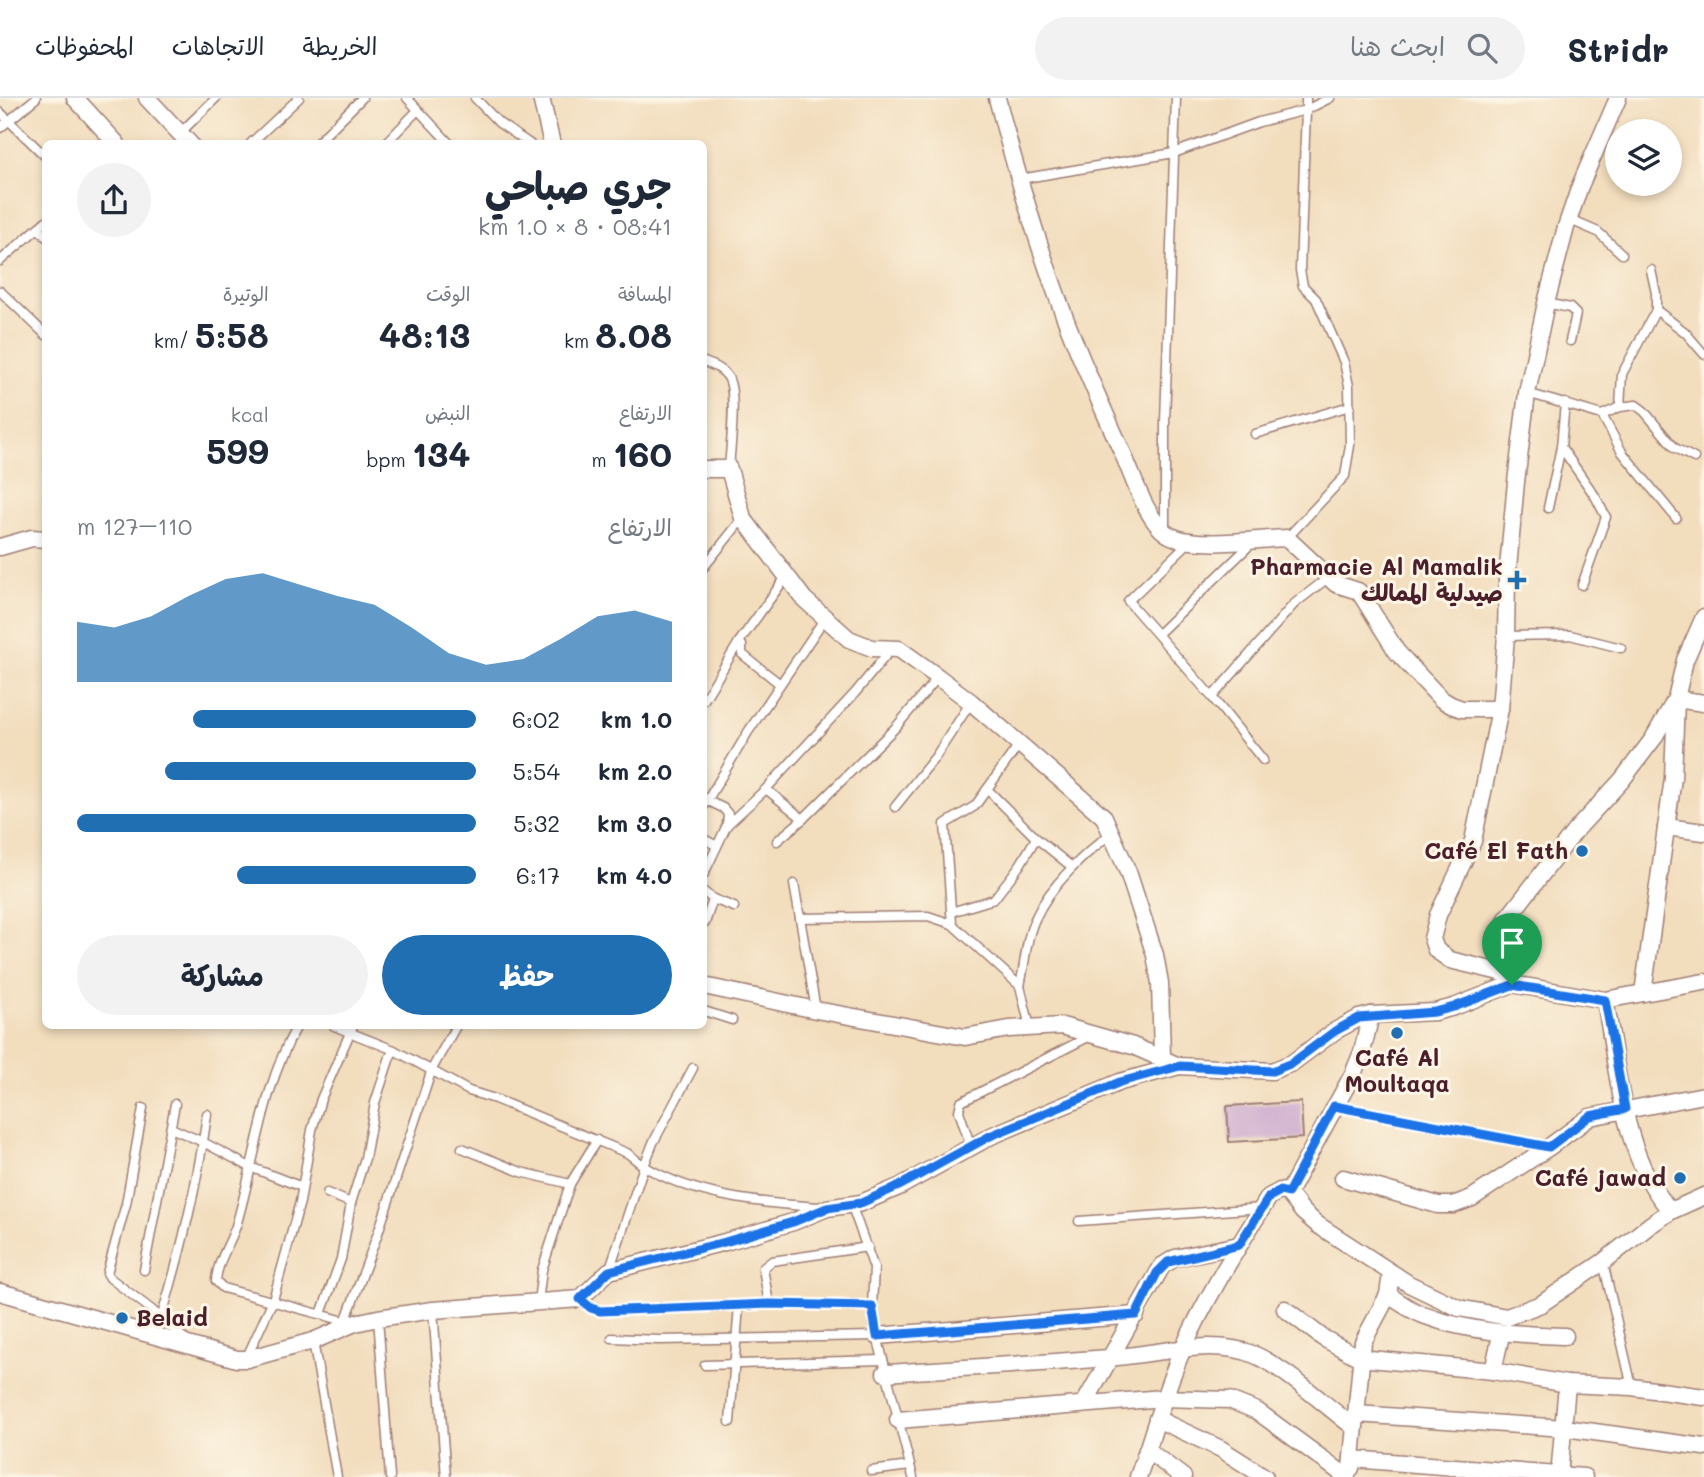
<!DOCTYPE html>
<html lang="ar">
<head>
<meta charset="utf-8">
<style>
  :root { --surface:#fff; --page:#f2f2f3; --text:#1f2937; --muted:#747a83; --line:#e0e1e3; --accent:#1f6fb2 }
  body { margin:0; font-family:Mali,"Playpen Sans Arabic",sans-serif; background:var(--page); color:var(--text); direction:rtl; height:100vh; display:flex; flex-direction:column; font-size:26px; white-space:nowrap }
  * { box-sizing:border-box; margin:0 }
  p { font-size:23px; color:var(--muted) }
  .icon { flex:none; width:38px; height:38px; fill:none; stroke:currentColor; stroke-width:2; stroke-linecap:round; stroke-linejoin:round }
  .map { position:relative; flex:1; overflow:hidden; direction:ltr }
  .side { position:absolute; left:42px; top:42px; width:665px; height:889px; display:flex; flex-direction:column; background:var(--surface); border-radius:10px; box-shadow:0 4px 10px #0003; direction:rtl }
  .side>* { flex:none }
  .buttons { position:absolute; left:1605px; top:21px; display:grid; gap:14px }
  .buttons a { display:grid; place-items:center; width:77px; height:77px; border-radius:50%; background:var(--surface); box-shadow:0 4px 10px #0003; font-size:35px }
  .pin { position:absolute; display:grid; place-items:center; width:60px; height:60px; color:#fff; margin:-72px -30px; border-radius:50% 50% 50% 0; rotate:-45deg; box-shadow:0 0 7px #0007 }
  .pin .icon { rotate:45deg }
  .round { display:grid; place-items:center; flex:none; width:74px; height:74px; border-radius:37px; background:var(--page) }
  .overview { display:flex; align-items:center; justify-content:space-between; height:119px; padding:0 35px }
  h1 { font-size:38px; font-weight:700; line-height:52px }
  .figures { display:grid; grid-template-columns:repeat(3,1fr); gap:10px; height:119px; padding:7px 35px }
  .figures div { display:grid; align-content:center }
  .figures b { font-size:35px; font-weight:700 }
  .figures small { font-size:19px; font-weight:400 }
  .figures p { font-size:19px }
  .chart { height:196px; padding:14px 35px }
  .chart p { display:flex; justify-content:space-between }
  .chart svg { width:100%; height:126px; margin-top:7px; fill:var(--accent); opacity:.7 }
  .button { display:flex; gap:14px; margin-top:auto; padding:14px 35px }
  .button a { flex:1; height:80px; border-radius:42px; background:var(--accent); color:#fff; font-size:28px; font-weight:700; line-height:80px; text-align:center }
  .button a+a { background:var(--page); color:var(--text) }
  ul { padding:0 35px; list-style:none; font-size:23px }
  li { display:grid; grid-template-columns:112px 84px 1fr; align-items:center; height:52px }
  li i { height:18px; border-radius:9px; background:var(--accent) }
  header { display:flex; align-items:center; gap:42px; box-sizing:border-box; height:98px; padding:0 35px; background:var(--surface); border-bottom:2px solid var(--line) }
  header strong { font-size:33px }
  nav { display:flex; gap:38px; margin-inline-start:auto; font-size:24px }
  .search { width:490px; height:63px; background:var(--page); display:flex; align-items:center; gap:18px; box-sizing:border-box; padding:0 24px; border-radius:38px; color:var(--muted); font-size:26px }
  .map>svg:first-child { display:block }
  .building { fill:#cba7cd }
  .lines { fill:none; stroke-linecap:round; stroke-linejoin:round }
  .lane-casing { stroke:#9e7e74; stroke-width:11 }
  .street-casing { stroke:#9e7e74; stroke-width:19 }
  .lane { stroke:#fff; stroke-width:8 }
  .street { stroke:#fff; stroke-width:16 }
  .route-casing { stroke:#fff; stroke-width:14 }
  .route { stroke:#1a73e8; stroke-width:9 }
  .poi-dot { fill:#1f6fb2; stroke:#fcf5e5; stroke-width:2.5 }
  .labels { text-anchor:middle; stroke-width:6; stroke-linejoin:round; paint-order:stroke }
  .poi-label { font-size:23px; font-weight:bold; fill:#4a1f2b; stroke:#fcf5e5; text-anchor:end }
</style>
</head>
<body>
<header>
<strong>Stridr</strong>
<div class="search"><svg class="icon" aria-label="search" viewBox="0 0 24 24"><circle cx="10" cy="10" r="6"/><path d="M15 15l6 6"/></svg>ابحث هنا</div>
<nav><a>الخريطة</a><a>الاتجاهات</a><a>المحفوظات</a></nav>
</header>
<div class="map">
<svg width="1704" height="1379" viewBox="0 0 1704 1379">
  <rect width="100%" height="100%" fill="#fcf5e5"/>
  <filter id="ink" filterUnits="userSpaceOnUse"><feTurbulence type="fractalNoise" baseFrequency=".0143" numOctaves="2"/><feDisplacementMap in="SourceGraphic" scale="14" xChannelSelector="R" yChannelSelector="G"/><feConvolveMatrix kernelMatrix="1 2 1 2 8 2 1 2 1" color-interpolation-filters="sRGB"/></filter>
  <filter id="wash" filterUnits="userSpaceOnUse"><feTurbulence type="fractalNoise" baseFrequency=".00686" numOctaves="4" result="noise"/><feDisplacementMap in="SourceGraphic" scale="28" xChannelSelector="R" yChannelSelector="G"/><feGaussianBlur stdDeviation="1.57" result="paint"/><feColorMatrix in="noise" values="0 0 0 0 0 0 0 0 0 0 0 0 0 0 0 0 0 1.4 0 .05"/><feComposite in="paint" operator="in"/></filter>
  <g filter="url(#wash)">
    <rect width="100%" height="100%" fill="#f2ddbd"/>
    <g id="blocks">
      <polygon class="building" points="1301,1004 1303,1040 1229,1044 1227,1008"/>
    </g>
  </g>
  <g filter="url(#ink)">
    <use href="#blocks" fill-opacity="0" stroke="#9e7e74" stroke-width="2"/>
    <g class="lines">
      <defs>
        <g id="lane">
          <polyline points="407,0 450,46"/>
          <polyline points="475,0 499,25 530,46"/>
          <polyline points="0,14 46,59"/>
          <polyline points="0,30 36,0"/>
          <polyline points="180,35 216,0"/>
          <polyline points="250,46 299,0"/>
          <polyline points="316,46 362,0"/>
          <polyline points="385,46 418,12"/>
          <polyline points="1020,81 1174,55 1259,24 1306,12 1306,0"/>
          <polyline points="1568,121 1598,134 1622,156"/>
          <polyline points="38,130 46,139"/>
          <polyline points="0,163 46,123"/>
          <polyline points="0,193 46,237"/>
          <polyline points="1546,205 1570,210 1576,216 1570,243"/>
          <polyline points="1656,212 1685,234 1704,256"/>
          <path d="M704,264C712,267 722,270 727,278C738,291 730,352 729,371"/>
          <polyline points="1527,295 1602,317 1622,354 1676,420"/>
          <polyline points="1620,309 1622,276 1656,212 1656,195 1651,172"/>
          <polyline points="1602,317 1620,309 1636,307 1644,313 1675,350 1694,360"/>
          <polyline points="1255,336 1350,308"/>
          <polyline points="1561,349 1595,398 1606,419 1582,487"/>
          <polyline points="1548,410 1561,349 1565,305"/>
          <polyline points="1165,434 1165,324 1176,0"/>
          <polyline points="1287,440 1345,378 1350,347 1349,288 1344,264 1316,201 1303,188 1300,172 1306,12 1330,0"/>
          <polyline points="1189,444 1128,503 1212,599 1263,662"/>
          <polyline points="704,469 743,420"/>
          <polyline points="1158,536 1252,445"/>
          <polyline points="1506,538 1570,537 1621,550"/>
          <polyline points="739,544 742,547 742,556 780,586"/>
          <polyline points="892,550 855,595 766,691 803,721 896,629 938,579"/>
          <polyline points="1212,599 1294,506 1329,479"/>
          <polyline points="704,602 739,544 786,479"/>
          <polyline points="987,691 1036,740 1072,769"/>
          <polyline points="704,701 723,710 728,716 727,727 704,776"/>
          <polyline points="704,708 748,634 825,520"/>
          <polyline points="895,709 936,658 971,604"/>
          <polyline points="727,727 766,691"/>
          <polyline points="704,741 717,748"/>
          <polyline points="777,743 803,721"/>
          <polyline points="794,786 816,912"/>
          <polyline points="704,794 713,801 734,809"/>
          <polyline points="951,814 994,801 1020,767 1036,740"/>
          <polyline points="800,820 928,818 952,826 1020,888 1030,929"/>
          <polyline points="705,825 713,801"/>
          <polyline points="952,826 945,726 975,708 1020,645"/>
          <path d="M1020,888C1025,866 1026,839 1036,819C1050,788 1085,755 1112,735"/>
          <polyline points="704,913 732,922"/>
          <path d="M297,928C262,990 256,1061 236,1128C230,1146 217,1164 216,1183L223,1190L352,1225"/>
          <path d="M334,928L394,952L469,993L495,1001L627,1055C633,1059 638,1064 644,1068C695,1099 759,1105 818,1109"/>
          <polyline points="1334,1008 1548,1049"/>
          <polyline points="143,1010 126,1106 107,1175 110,1180 152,1212 186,1242"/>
          <polyline points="171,1030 203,1044 250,1069 302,1089"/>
          <polyline points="971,1049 959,1013 961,1004 1092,937"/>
          <polyline points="462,1050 521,1074 570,1086"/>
          <polyline points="327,1095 351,1105"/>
          <polyline points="851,1106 874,1170 872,1208 877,1238 913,1379"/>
          <polyline points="1079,1123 1262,1110"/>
          <polyline points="1603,1164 1632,1289"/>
          <polyline points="144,1172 175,1006"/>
          <polyline points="609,1173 644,1068 653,1045 693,970"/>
          <polyline points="580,1201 591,1210 600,1213 769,1206 872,1208"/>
          <polyline points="538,1204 542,1172 570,1086 597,1042"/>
          <polyline points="769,1206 763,1170 772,1163 868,1149"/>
          <polyline points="433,1212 446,1379"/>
          <polyline points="321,1216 341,1161 351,1105 365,1060 375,1005 390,959 394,952"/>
          <polyline points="378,1220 390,1379"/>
          <path d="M161,1221C181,1154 198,1084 207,1016"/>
          <polyline points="345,1224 378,1135 432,971 456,928"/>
          <polyline points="612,1240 659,1242 877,1238"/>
          <polyline points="313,1243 337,1379"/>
          <polyline points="247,1259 273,1202 300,1104 312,1032 321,1001 353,928"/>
          <polyline points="705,1267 883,1262"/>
          <polyline points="730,1324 739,1207"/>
          <polyline points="871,1373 910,1368"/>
        </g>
        <g id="street">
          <polyline points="75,0 117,46"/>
          <polyline points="147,0 190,46"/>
          <polyline points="541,0 552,46"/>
          <path d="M997,0C1015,70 1036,141 1061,209C1079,259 1102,308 1123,356C1133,378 1146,421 1166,435C1190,452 1256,441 1287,440L1336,486L1358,493L1362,498L1397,554L1441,601L1451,607L1462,611H1500"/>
          <polyline points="704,371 729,371 743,420 804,501 849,541 872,550 899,551 938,579 971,604 1104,719 1128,774 1155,857 1160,885 1162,959"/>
          <polyline points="0,449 32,440 46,441"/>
          <polyline points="1666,729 1704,734"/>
          <polyline points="1504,875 1450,862 1436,852 1432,841 1438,817 1473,743 1500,611 1506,538 1507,481 1516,384 1527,295 1546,205 1566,129 1580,88 1618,0"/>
          <path d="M1509,882C1496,863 1498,841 1507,821L1575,733L1622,682L1653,641L1676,601L1685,562L1704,519"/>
          <polyline points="704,888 816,912 965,939 1009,931 1062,928 1133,948 1179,968 1272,973 1292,965 1335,933 1359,920 1371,917"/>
          <polyline points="1643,895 1673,680 1676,601 1704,605"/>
          <path d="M1605,902C1618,971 1622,1060 1671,1113"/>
          <polyline points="1343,1080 1438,1107 1453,1107 1472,1100 1549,1049 1590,1019 1704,997"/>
          <polyline points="1288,1095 1353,976 1362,954 1371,917 1435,914 1454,909 1512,886 1605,902 1704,884"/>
          <polyline points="0,1194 237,1261 247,1261 313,1243 355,1225 378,1220 433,1212 580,1201 609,1173 725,1144 793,1124 827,1110 861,1105 899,1089 991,1038 1120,984 1179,968"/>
          <path d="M1388,1197C1400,1204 1412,1214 1426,1218C1471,1235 1517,1236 1565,1238"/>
          <polyline points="1285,1211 1323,1240 1360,1260 1493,1273 1567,1286 1632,1289 1704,1299"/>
          <polyline points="877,1238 1136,1217"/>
          <polyline points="1493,1273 1501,1237"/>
          <path d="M885,1275C959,1270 1034,1266 1108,1260C1153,1257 1212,1239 1255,1257C1285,1270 1327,1309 1354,1329"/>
          <polyline points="1084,1306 1162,1168 1175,1160 1239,1147"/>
          <polyline points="1356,1316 1565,1330 1704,1349"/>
          <polyline points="1157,1321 1221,1351 1265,1379"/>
          <polyline points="898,1322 1163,1300 1229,1302 1257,1313 1347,1379"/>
          <polyline points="1147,1352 1183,1379"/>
          <polyline points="1352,1361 1584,1379"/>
          <polyline points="1351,1370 1363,1244 1388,1197 1391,1176"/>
          <path d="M1138,1379C1153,1337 1164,1294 1182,1253C1206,1199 1238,1149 1269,1099L1280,1093L1288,1095L1303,1114L1318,1127L1409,1186L1459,1210L1507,1219L1541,1206L1603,1164L1650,1127L1671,1113L1704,1098"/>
          <polyline points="1559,1379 1567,1286"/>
        </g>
      </defs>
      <use href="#lane" class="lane-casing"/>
      <use href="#street" class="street-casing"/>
      <use href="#lane" class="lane"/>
      <use href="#street" class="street"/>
    </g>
  </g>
  <g class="lines" filter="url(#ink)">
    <defs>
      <polygon id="route" points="1512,887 1605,902 1625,1011 1590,1018 1549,1049 1334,1008 1288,1095 1280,1093 1269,1099 1239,1147 1168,1164 1157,1175 1136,1217 877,1238 872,1208 769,1206 600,1213 591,1210 580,1201 609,1173 725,1144 793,1124 827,1110 861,1105 899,1088 990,1038 1120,984 1180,968 1272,973 1292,965 1335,933 1359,920 1435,914 1454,909"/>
    </defs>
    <use href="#route" class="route-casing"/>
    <use href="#route" class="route"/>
  </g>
  <g class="poi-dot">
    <path d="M1513.5 471.5h7v7h7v7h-7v7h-7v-7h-7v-7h7z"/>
    <circle cx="1582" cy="753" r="7"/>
    <circle cx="1397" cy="935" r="7"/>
    <circle cx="1680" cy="1080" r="7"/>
    <circle cx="122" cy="1220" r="7"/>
  </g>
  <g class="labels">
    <g class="poi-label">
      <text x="1503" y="477">Pharmacie Al Mamalik<tspan x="1503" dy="26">صيدلية الممالك</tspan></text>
      <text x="1568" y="761">Café El Fath</text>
      <text x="1397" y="968" text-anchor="middle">Café Al<tspan x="1397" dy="26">Moultaqa</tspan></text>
      <text x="1666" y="1088">Café jawad</text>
      <text x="136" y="1228" text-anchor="start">Belaid</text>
    </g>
  </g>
</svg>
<div class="buttons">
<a><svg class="icon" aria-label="layers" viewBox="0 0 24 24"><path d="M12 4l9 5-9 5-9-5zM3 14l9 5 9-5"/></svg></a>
</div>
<div class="pin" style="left:1512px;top:887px;background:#1e9e55"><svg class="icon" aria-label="arrive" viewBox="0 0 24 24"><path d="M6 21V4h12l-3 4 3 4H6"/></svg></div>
<section class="side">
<div class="overview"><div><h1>جري صباحي</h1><p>08:41 · 8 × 1.0 km</p></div><a class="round"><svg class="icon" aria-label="share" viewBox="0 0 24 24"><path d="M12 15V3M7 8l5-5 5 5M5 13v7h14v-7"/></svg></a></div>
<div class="figures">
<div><p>المسافة</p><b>8.08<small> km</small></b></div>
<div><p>الوقت</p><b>48:13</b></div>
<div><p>الوتيرة</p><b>5:58<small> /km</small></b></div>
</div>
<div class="figures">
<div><p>الارتفاع</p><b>160<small> m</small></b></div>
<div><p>النبض</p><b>134<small> bpm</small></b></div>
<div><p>kcal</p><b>599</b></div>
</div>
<div class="chart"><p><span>الارتفاع</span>110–127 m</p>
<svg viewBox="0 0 160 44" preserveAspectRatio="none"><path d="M0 44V23L10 25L20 21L30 14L40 8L50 6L60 10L70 14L80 17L90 25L100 34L110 38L120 36L130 29L140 21L150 19L160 23V44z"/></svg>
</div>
<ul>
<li><b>1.0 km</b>6:02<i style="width:71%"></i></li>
<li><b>2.0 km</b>5:54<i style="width:78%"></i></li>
<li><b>3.0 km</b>5:32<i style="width:100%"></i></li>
<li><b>4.0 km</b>6:17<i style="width:60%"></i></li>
</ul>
<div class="button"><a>حفظ</a><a>مشاركة</a></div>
</section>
</div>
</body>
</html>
